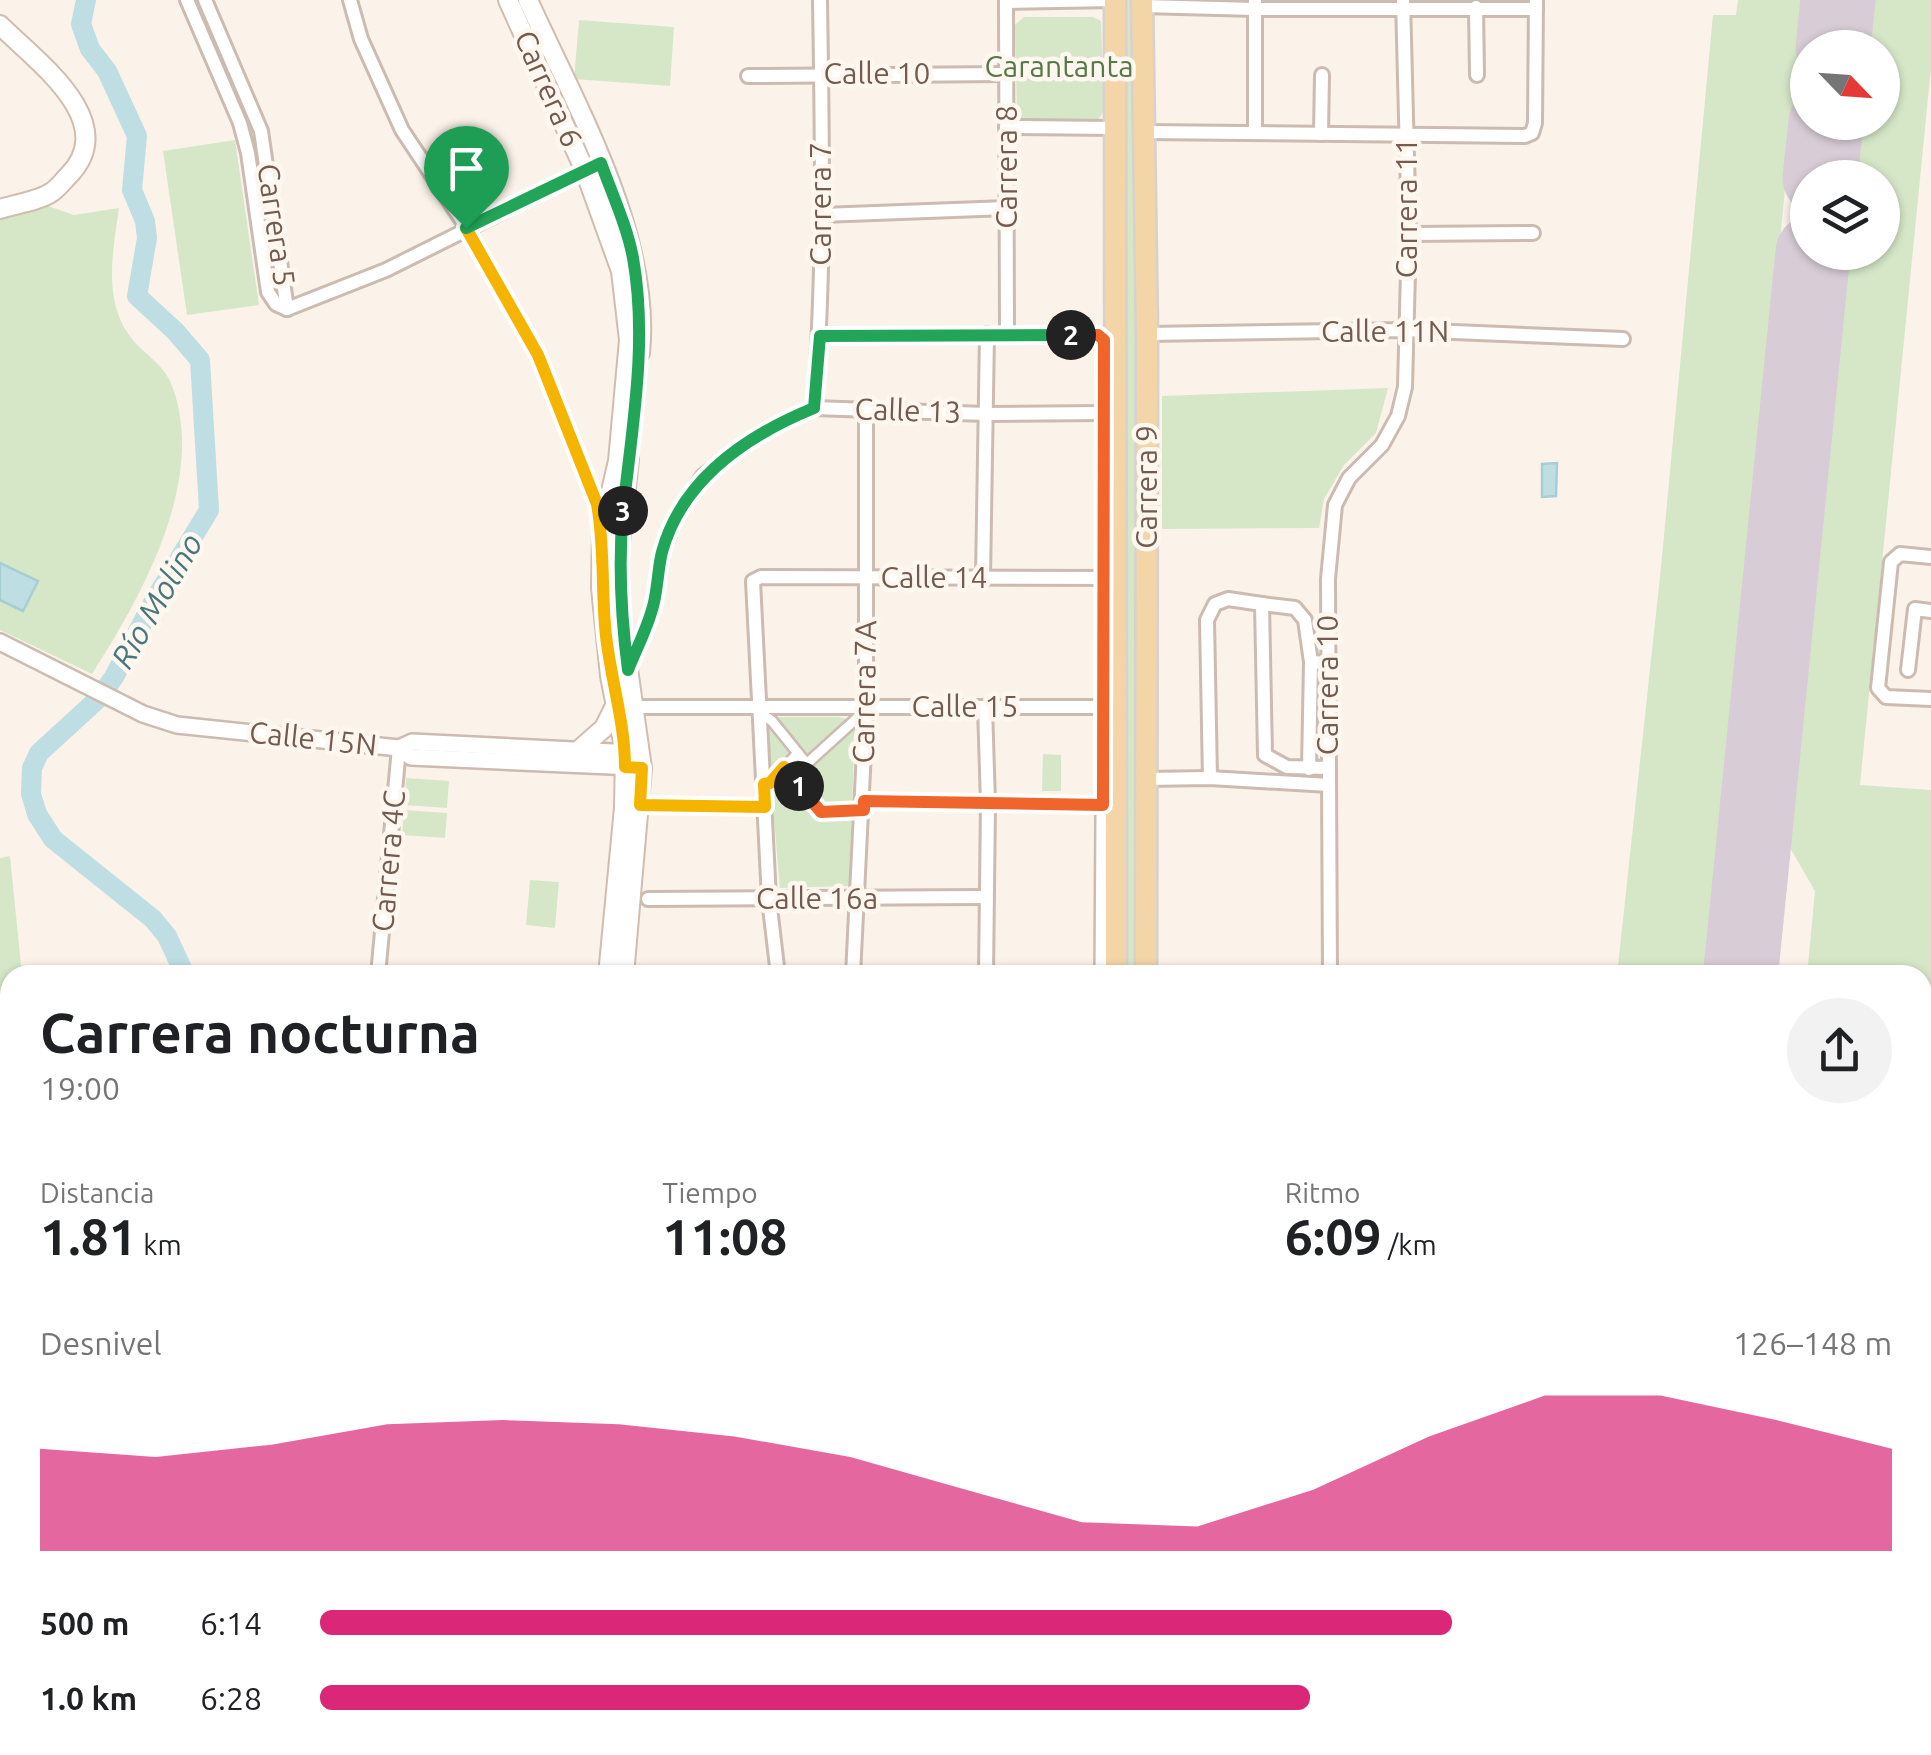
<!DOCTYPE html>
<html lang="es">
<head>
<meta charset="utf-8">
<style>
  :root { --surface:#fff; --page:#f2f2f2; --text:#202124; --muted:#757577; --accent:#db2777 }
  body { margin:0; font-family:Ubuntu,sans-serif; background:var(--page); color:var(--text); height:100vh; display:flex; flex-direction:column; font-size:38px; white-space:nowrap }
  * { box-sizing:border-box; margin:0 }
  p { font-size:32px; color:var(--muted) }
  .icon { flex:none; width:55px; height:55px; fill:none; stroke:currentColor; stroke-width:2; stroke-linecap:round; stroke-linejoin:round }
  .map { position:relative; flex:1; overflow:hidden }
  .side { position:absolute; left:0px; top:965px; width:1932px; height:790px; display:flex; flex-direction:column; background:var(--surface); border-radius:30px 30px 0 0; box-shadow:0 2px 8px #0004 }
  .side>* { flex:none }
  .needle { width:65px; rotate:115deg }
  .fabs { position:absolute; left:1790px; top:30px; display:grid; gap:20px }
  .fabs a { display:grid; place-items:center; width:110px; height:110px; border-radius:50%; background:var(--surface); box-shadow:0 2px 8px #0004; font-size:50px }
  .pin { position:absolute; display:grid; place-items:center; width:85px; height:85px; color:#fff; margin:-102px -42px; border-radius:50% 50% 50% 0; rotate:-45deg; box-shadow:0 0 10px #0007 }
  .pin .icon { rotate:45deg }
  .km { position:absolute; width:50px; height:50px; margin:-25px; border-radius:50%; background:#222; color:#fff; font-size:28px; line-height:50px; text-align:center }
  .round { display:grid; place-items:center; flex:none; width:105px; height:105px; border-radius:52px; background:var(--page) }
  .head { display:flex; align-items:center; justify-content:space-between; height:170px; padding:0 40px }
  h1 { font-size:55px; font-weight:700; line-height:75px }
  .figures { display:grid; grid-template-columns:repeat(3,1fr); gap:15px; height:170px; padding:10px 40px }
  .figures div { display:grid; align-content:center }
  .figures b { font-size:50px; font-weight:700 }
  .figures small { font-size:28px; font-weight:400 }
  .figures p { font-size:28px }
  .chart { height:280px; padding:20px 40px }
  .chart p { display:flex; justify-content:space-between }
  .chart svg { width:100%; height:180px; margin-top:10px; fill:var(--accent); opacity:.7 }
  ul { padding:0 40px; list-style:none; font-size:32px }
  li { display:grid; grid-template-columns:160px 120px 1fr; align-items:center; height:75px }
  li i { height:25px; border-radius:12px; background:var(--accent) }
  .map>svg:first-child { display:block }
  .green { fill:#d6e7c8 }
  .water { fill:#bfdee3; stroke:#a6ced4; stroke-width:2.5 }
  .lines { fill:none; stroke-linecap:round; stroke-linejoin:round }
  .river { stroke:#bfdee3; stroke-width:20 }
  .runway { stroke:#d8cdd6; stroke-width:75 }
  .pedestrian-casing { stroke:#ccbbb0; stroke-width:14 }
  .minor-casing { stroke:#ccbbb0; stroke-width:18 }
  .tertiary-casing { stroke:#ccbbb0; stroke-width:20 }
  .secondary-casing { stroke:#d0bdb0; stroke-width:22 }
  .primary-casing { stroke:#d8d1ce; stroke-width:25 }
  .pedestrian { stroke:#fff; stroke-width:9 }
  .minor { stroke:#fff; stroke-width:12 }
  .tertiary { stroke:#fff; stroke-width:15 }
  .secondary { stroke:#fff; stroke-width:18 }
  .primary { stroke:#f3d5a7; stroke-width:20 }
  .split-1-casing { stroke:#fff; stroke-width:20 }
  .split-2-casing { stroke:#fff; stroke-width:20 }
  .split-3-casing { stroke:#fff; stroke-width:20 }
  .split-4-casing { stroke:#fff; stroke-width:20 }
  .split-1 { stroke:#f5b400; stroke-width:12 }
  .split-2 { stroke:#f0652b; stroke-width:12 }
  .split-3 { stroke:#22a559; stroke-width:12 }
  .split-4 { stroke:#22a559; stroke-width:12 }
  .labels { text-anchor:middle; stroke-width:9; stroke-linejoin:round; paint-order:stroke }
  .park-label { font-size:30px; fill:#577848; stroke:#fdf7ef }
  .street-label { font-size:30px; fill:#735b4f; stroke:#fdf7ef }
  .water-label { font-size:32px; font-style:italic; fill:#47767d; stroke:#fdf7ef }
</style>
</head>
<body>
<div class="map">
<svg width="1931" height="1755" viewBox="0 0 1931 1755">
  <rect width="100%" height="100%" fill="#fbf3e9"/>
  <g class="green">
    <polygon points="1127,0 1135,0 1139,353 1134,975 1125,975"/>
    <polygon points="1738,0 1803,0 1710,973 1724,975 1617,975 1661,567 1713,15 1736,15"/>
    <polygon points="1865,0 1931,0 1931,68 1860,785 1931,790 1931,1027 1923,1060 1922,975 1807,975 1815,891 1782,834 1840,253 1882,252 1882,178 1847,177 1853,123 1882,122 1882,48 1860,47"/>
    <polygon points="1024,17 1093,17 1101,21 1104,110 1098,121 1021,122 1017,119 1015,25"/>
    <polygon points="579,20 674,27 670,86 574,79"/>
    <polygon points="235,140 259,305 187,315 163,151"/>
    <path d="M45,205L74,215L119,208C113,250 103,299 129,335C140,351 162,363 170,381C210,475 142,596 92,674L0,630V220Z"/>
    <polygon points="1388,388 1376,433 1344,465 1324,499 1319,528 1162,529 1162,396"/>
    <polygon points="778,717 839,717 848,719 855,727 849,886 780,888 767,740 772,721"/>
    <polygon points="1043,754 1061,755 1061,791 1042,791"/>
    <polygon points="406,778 449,781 447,808 405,805"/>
    <polygon points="404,810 447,813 445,838 402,835"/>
    <polygon points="10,856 22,975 10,975 10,1063 0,1068 0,858"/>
    <polygon points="530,880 559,882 555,928 526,925"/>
    <polygon points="1923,1390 1931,1392 1931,1565 1923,1563"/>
    <polygon points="1922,1571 1931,1573 1931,1633 1923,1668"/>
    <polygon points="64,1745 105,1745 106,1755 63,1755"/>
    <polygon points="1704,1745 1821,1745 1845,1755 1699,1755"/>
  </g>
  <g class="water">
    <polygon points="1557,463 1556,496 1542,497 1542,464"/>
    <polygon points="0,563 38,581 23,611 0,600"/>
  </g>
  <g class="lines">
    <g class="river">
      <polyline points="86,0 81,24 90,49 107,71 137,136 132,190 145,221 147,238 137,296 175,331 200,360 209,510 154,601 114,677 99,698 39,753 32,768 31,794 37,814 53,839 153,919 167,936 185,975"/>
      <polyline points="129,1745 131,1755"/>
    </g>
    <g class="runway">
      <polyline points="1833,48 1838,0"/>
      <polyline points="1820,178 1826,122"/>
      <polyline points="1741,970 1813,252"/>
    </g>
    <defs>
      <g id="pedestrian">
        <polyline points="759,712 772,721 806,763"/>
        <polyline points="784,767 821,812 864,810"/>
        <polyline points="792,777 866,710"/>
        <polyline points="764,784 770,783 798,753"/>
      </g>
      <g id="minor">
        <polyline points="187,0 240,123 248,153 268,292 276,304 287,309"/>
        <polyline points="205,0 261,131 287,309"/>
        <polyline points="350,0 361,39 402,130 467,228 538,355 597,504 601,522"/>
        <polyline points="1006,0 1007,334"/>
        <polyline points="1006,2 1115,0"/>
        <polyline points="1142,6 1255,9 1536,9"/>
        <polyline points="1476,7 1477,75"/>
        <polyline points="748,76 1006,74"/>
        <polyline points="1006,127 1115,128"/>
        <polyline points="1143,132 1525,136 1532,133 1535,123 1536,0"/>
        <polyline points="1255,133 1255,0"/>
        <polyline points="1321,134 1322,75"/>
        <polyline points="822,215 1007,208"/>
        <polyline points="1409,234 1533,233"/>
        <polyline points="287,309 386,270 588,169"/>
        <polyline points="1147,334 1406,330 1623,339"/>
        <polyline points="820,336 1098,335 1104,340 1105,364"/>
        <path d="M814,408C825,272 822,136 820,0"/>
        <polyline points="1931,557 1900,554 1891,562 1878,688 1886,697 1931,699"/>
        <polyline points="983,578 987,334"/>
        <polyline points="1262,604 1295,608 1305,620 1311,662"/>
        <polyline points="628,668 652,611 663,550 677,514 703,476 758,435 786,420 814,408 986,414 1104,413"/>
        <polyline points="1908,670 1915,609 1931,611"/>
        <polyline points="635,707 1113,707"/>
        <polyline points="985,707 988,803 986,975"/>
        <polyline points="1309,769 1311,662 1328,663"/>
        <polyline points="1210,778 1207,620 1215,604 1228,599 1262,604 1265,755 1287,767 1329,768"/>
        <polyline points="1145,779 1210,778 1329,785"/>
        <polyline points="864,801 1103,805"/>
        <polyline points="640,805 765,807"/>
        <polyline points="648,899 986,897"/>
        <polyline points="378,975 399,748"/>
        <polyline points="778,975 769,899 753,581 761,577 1115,578"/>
        <polyline points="853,975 866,710 866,409"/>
        <polyline points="1330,975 1328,579 1335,505 1349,478 1382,445 1398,416 1405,387 1409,234 1403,0"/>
        <polyline points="0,1131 10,1131"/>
        <polyline points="0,1198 10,1198"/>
        <polyline points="0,1269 10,1269"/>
        <polyline points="1922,1274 1931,1278"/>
        <polyline points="0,1492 10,1491"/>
        <polyline points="0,1559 10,1558"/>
        <polyline points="0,1656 10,1656"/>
        <polyline points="0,1690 10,1689"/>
        <polyline points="0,1717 10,1716"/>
        <polyline points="58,1745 59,1755"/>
        <polyline points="667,1745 670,1755"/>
        <polyline points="787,1745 790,1755"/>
        <polyline points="873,1745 877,1755"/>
        <polyline points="1031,1745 1033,1755"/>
        <polyline points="1403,1745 1407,1755"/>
        <polyline points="1555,1745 1559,1755"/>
        <polyline points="0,1753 35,1750"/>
        <polyline points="812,1755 837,1745"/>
      </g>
      <g id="tertiary">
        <polyline points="0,642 143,714 177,725 399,748 411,757 633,767"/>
        <polyline points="399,748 412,742 633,753"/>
        <polyline points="1103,975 1107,354"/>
        <polyline points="1922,1337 1931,1332"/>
        <polyline points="1922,1351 1931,1349"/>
      </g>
      <g id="secondary">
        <polyline points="508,0 585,171 621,271 629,340 618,461 602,530 601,588 610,676 625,752 624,808 608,975"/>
        <path d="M528,0C575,104 652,236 640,353"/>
        <path d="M0,25C36,61 121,121 69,175C64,180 58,188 52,192C39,201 16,204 0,209"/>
        <polyline points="579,750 604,728 616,704"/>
        <polyline points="624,975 642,768 620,612 619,552 629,459"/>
        <polyline points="531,1745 533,1755"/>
        <polyline points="552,1745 554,1755"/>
        <polyline points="1922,1755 1931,1728"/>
      </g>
      <g id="primary">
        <polyline points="1115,0 1116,975"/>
        <polyline points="1142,0 1147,334 1146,975"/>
        <polyline points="1216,1745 1219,1755"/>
        <polyline points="1239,1745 1242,1755"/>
      </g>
    </defs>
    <use href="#pedestrian" class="pedestrian-casing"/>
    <use href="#minor" class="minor-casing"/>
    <use href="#tertiary" class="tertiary-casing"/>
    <use href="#secondary" class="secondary-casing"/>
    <use href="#primary" class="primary-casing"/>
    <use href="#pedestrian" class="pedestrian"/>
    <use href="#minor" class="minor"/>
    <use href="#tertiary" class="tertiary"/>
    <use href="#secondary" class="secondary"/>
    <use href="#primary" class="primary"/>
  </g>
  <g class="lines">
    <defs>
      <path id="split-1" d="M466,228L538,355L597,504C605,547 601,592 606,636C611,680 625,723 625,767L642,768L640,805L765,807L764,784L770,783L784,767L799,786"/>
      <polyline id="split-2" points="799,786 821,812 864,810 864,801 1103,805 1104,340 1098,335 1071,335"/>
      <path id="split-3" d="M623,511C618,565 621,616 628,670C635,652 645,633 651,613C658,594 657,572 662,552C682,479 748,435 814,408L820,336L1071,335"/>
      <path id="split-4" d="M466,228L601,163C612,194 627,226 633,258C648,342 632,427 623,511"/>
    </defs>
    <use href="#split-1" class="split-1-casing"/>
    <use href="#split-2" class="split-2-casing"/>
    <use href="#split-3" class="split-3-casing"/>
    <use href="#split-4" class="split-4-casing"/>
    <use href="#split-1" class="split-1"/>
    <use href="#split-2" class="split-2"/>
    <use href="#split-3" class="split-3"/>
    <use href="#split-4" class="split-4"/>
  </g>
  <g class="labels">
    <g class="park-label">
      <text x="1059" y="77">Carantanta</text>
    </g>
    <g class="street-label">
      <text x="877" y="84">Calle 10</text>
      <text transform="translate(548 89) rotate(66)" y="10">Carrera 6</text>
      <text transform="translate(1007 167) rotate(-90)" y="10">Carrera 8</text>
      <text transform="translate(821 204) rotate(-90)" y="10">Carrera 7</text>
      <text transform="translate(1407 208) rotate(-90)" y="10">Carrera 11</text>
      <text transform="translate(276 225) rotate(82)" y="10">Carrera 5</text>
      <text x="1385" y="342">Calle 11N</text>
      <text transform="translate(908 411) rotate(2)" y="10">Calle 13</text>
      <text transform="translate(1147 487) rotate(-90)" y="10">Carrera 9</text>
      <text x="934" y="588">Calle 14</text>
      <text transform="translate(1328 685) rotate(-90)" y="10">Carrera 10</text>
      <text transform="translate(865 692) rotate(-89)" y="10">Carrera 7A</text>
      <text x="965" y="717">Calle 15</text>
      <text transform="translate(313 739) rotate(6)" y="10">Calle 15N</text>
      <text transform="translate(389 861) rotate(-85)" y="10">Carrera 4C</text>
      <text x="817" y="909">Calle 16a</text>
    </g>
    <g class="water-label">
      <text transform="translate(157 601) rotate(-60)" y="11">Río Molino</text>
    </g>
  </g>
</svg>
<div class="fabs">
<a><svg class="needle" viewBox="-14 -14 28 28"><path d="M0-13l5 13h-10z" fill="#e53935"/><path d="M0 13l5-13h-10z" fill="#757577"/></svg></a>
<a><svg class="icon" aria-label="layers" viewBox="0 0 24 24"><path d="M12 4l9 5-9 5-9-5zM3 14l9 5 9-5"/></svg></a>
</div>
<div class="pin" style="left:466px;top:228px;background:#1e9e55"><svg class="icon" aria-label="arrive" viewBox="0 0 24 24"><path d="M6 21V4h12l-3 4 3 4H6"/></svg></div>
<b class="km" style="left:799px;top:786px">1</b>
<b class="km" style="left:1071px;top:335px">2</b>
<b class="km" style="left:623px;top:511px">3</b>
<section class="side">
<div class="head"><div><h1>Carrera nocturna</h1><p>19:00</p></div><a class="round"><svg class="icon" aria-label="share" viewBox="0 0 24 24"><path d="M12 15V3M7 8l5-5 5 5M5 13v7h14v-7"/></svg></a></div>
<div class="figures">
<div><p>Distancia</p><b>1.81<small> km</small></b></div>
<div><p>Tiempo</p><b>11:08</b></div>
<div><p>Ritmo</p><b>6:09<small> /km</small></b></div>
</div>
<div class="chart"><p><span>Desnivel</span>126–148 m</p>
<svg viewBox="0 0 160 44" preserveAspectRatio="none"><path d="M0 44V19L10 21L20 18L30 13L40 12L50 13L60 16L70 21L80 29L90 37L100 38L110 29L120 16L130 6L140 6L150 12L160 19V44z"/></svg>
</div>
<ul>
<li><b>500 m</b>6:14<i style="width:72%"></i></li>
<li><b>1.0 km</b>6:28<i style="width:63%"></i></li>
</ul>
</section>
</div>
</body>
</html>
